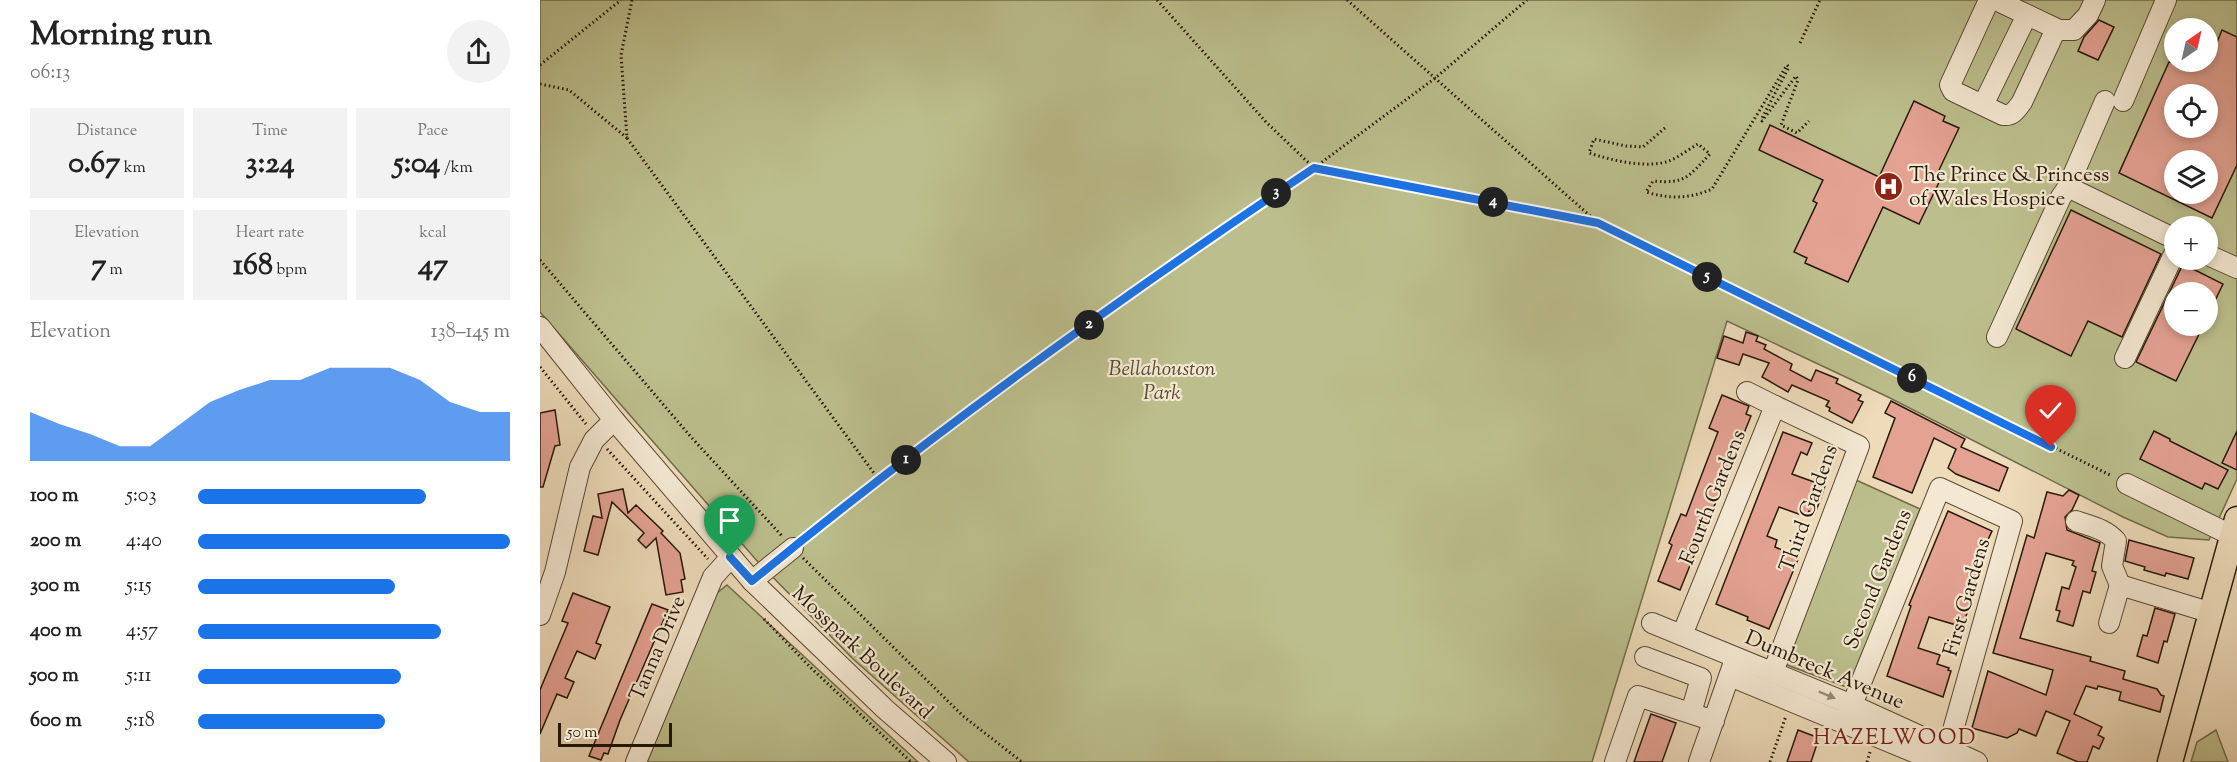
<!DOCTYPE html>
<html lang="en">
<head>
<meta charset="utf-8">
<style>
  :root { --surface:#fff; --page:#f2f2f2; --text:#222; --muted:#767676; --accent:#1a73e8 }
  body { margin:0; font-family:"Sorts Mill Goudy",serif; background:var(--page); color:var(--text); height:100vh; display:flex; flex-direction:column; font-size:22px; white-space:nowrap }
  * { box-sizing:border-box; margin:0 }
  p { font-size:20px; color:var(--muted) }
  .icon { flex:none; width:33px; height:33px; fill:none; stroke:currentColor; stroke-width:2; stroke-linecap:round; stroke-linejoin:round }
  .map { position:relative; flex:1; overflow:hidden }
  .sheet { display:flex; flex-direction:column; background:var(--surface); width:540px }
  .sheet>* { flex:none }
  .needle { width:39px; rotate:34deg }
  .fabs { position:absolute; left:1624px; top:18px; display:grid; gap:12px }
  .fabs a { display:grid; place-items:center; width:54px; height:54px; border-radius:50%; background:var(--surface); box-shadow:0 3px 9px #0003; font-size:30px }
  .scale { position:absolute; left:18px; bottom:15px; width:114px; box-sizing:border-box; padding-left:6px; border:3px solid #271908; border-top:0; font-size:16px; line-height:21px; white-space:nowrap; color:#271908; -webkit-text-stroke:4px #f4e8d2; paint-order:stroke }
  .pin { position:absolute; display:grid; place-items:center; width:51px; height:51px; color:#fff; margin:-62px -26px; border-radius:50% 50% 50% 0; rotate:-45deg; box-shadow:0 0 6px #0007 }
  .pin .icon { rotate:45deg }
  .km { position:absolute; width:30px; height:30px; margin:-15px; border-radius:50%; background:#222; color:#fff; font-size:16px; line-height:30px; text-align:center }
  .round { display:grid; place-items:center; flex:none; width:63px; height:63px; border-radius:32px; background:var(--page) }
  .overview { display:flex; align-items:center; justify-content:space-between; height:102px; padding:0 30px }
  h1 { font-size:33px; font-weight:700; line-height:45px }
  .stats { display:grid; grid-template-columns:repeat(3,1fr); gap:9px; height:102px; padding:6px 30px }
  .stats div { display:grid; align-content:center; border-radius:0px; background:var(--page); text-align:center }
  .stats b { font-size:30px; font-weight:700 }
  .stats small { font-size:16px; font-weight:400 }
  .stats p { font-size:16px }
  .chart { height:168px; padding:12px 30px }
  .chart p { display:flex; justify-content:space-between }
  .chart svg { width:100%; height:108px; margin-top:6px; fill:var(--accent); opacity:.7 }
  ul { padding:0 30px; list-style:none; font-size:20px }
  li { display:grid; grid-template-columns:96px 72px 1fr; align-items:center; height:45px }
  li i { height:15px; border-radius:8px; background:var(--accent) }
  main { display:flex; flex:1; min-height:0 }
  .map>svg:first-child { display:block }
  .green { fill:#bcbf8d; stroke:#726c4a; stroke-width:1.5; fill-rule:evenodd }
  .building { fill:#e4a293; stroke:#271908; stroke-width:1.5; fill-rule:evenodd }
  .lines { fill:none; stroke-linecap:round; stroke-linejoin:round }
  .minor-casing { stroke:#594a34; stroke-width:22 }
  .major-casing { stroke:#271908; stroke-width:27 }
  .path { stroke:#271908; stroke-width:3; stroke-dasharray:1.5 3; stroke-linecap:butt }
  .minor { stroke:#f4e8d2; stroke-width:20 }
  .major { stroke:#eedbba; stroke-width:24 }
  .oneway { fill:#988b77 }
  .route-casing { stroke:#fff; stroke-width:12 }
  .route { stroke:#1a73e8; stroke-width:8 }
  .labels { text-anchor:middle; stroke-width:4.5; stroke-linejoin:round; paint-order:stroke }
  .poi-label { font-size:21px; fill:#271908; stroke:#f4e8d2; text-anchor:start }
  .park-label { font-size:21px; font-style:italic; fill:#544b30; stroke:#f4e8d2 }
  .street-label { font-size:21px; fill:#271908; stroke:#f4e8d2 }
  .neighbourhood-label { font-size:22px; letter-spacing:1.5px; fill:#7a1f14; stroke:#f4e8d2 }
</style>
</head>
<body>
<main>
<section class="sheet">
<div class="overview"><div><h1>Morning run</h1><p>06:13</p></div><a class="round"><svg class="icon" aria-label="share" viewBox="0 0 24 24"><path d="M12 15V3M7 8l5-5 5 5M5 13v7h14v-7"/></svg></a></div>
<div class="stats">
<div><p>Distance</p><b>0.67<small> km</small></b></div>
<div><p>Time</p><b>3:24</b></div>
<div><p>Pace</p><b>5:04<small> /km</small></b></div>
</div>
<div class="stats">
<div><p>Elevation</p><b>7<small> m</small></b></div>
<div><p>Heart rate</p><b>168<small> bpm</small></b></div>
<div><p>kcal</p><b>47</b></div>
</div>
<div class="chart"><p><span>Elevation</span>138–145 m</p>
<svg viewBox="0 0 160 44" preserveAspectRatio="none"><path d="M0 44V24L10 29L20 33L30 38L40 38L50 29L60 20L70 15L80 11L90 11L100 6L110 6L120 6L130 11L140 20L150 24L160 24V44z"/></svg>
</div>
<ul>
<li><b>100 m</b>5:03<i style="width:73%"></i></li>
<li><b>200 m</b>4:40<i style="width:100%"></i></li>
<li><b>300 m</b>5:15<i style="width:63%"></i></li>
<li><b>400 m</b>4:57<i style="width:78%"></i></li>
<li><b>500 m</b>5:11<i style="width:65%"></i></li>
<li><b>600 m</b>5:18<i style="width:60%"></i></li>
</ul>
</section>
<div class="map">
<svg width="1697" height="762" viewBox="0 0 1697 762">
  <rect width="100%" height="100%" fill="#eedbba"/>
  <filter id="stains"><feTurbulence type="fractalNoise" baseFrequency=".00333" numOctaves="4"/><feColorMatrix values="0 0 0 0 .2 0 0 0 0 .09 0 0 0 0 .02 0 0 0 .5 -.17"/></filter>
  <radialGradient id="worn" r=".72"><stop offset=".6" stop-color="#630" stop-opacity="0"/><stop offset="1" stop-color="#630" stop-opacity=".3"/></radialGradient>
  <g class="green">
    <path d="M0,0H1697V479L1669,540L1628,537L1583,517L1348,397L1187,321L1052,762H429L312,658L218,562L0,312ZM1635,28H1668V62H1635ZM1635,94H1668V128H1635ZM1635,160H1668V194H1635ZM1635,226H1668V260H1635ZM1635,292H1668V326H1635Z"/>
    <polygon points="1316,480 1380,509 1309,688 1244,664"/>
    <polygon points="187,585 378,762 107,762 177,593"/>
    <polygon points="1676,730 1688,762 1651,762 1657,742"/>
  </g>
  <g class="building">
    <polygon points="1559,20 1574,27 1558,60 1538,51 1544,37"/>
    <path d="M1682,30L1697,37V165L1672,218L1579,173L1629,62H1669ZM1635,94H1668V128H1635ZM1635,160H1668V194H1635Z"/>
    <polygon points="1374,101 1405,116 1403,121 1419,128 1399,170 1404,172 1379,224 1343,207 1308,282 1265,263 1267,258 1254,252 1277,203 1273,201 1283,180 1219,150 1230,125 1339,177"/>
    <polygon points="1531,210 1621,254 1582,337 1548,321 1531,356 1476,329"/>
    <polygon points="1643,264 1683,284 1668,315 1668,292 1635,292 1635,326 1663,326 1636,381 1596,362"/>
    <polygon points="1206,332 1218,336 1216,341 1226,345 1224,349 1252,364 1250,370 1271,381 1276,370 1298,379 1296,383 1321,395 1318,400 1323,402 1312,423 1289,411 1290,408 1286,406 1289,401 1252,385 1248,392 1222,377 1229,363 1203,354 1199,365 1177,358 1184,336 1203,343"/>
    <polygon points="1182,395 1209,406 1206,414 1211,416 1140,590 1118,581 1132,545 1129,543 1141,514 1146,516 1178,432 1169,428"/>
    <polygon points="1351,401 1425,439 1421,447 1468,468 1459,491 1416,474 1408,468 1416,449 1394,438 1372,493 1333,477 1355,418 1345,413"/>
    <polygon points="15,410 20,445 15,446 3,487 0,487 0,413"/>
    <polygon points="1614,431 1630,439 1630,441 1688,470 1678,489 1665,483 1662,489 1600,459"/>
    <polygon points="1697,431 1697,470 1682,463"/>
    <polygon points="1243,432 1272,443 1267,455 1261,452 1252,474 1285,486 1275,514 1269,511 1267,517 1239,507 1227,536 1237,540 1235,547 1259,557 1229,629 1207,620 1208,617 1176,604"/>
    <polygon points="83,489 88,513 96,505 123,531 121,533 140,553 145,579 141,580 143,592 126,595 116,538 106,548 98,540 104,533 72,502 58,555 44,551 53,516 62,518 58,494"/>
    <polygon points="1529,490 1539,495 1532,510 1525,517 1527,530 1560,543 1552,571 1556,572 1550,593 1543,591 1533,626 1517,621 1520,611 1516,610 1522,587 1529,589 1536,567 1532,565 1534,561 1506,553 1480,638 1551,657 1550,661 1585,671 1583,679 1617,689 1621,695 1624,696 1620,712 1579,700 1581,692 1558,686 1557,689 1546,686 1534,714 1562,727 1558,735 1564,738 1559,749 1553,746 1547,762 1538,762 1517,753 1530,721 1506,711 1496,736 1479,729 1477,733 1467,738 1432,728 1448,671 1506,695 1513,670 1453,653 1487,535 1494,538 1507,492 1523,496"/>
    <polygon points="1408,511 1452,531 1438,561 1441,562 1439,570 1423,627 1389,617 1378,648 1400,655 1397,664 1409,668 1408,670 1411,671 1403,697 1347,676 1371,606 1369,605"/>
    <polygon points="1589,540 1654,558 1648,579 1626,573 1625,576 1604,570 1605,567 1585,561"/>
    <polygon points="33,593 70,607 56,643 61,645 55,659 37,651 25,678 34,682 27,698 17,694 0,734 0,690 28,623 22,621"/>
    <polygon points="112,604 128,610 80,720 68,754 64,753 61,760 49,756"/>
    <polygon points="1615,608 1635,614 1627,642 1624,641 1618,663 1597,656 1603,635 1607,636"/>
    <polygon points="1111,714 1136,723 1122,762 1094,762"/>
    <polygon points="1258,730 1279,738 1271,762 1247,762"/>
  </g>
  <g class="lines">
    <defs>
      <g id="minor">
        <path d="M1449,0L1410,85L1413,91L1463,115C1473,116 1476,110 1482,102L1516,29"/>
        <polyline points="1456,0 1519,30 1534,30 1548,15 1555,0"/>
        <polyline points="1565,101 1528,187 1635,239"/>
        <polyline points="1583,101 1626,0"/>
        <polyline points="1443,105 1487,15"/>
        <polyline points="1668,255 1697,268"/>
        <polyline points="0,327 74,420 212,581 345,709 406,762"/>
        <polyline points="1457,337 1521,197 1528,187"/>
        <polyline points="1585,358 1635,252"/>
        <polyline points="1587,484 1697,538"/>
        <path d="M1536,521C1550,526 1566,529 1576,541L1572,566L1580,585"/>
        <polyline points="212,581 253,548"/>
        <polyline points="0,615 15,572 40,467 54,440 74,420"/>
        <polyline points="1112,623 1312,705 1437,762"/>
        <polyline points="1569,623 1580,585 1672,613"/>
        <polyline points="1142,635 1235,406 1207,392"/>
        <polyline points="1105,657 1161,678 1151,713"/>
        <polyline points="1233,672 1319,446 1235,406"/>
        <polyline points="1190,676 1398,762"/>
        <polyline points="1305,722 1400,488 1472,521 1404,762"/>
        <polyline points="96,762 173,577 191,557"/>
        <polyline points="1075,762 1098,696 1174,721"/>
        <polyline points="1159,762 1193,665"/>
      </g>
      <polyline id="major" points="1630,762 1697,519"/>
    </defs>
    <use href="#minor" class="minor-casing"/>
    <use href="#major" class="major-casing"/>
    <g class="path">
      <polyline points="92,0 81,55 87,138 339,480"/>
      <polyline points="617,0 726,122 774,168 1056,222"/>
      <polyline points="807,0 1058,223 1572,476"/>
      <polyline points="1260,43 1280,0"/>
      <polyline points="0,65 81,0"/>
      <polyline points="0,84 29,90 87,138"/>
      <path d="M1125,128L1103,147L1086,146L1054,139L1049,153C1071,160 1106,169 1129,161C1139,157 1149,149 1158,144L1170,154C1148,177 1146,184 1113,181L1106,192C1129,199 1150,199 1172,189L1247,65L1249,67L1221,120L1222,121L1256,76L1258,80L1241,125L1257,133L1269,121"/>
      <polyline points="0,260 151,437 242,536"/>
      <polyline points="0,367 46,424"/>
      <polyline points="67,449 168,559"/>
      <polyline points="265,538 413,423 675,234 774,168 894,79 987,0"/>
      <polyline points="263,558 423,716 482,762"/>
      <polyline points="224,619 270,667 371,762"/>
      <polyline points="1230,762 1246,716"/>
      <polyline points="1327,762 1330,752"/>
    </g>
    <use href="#minor" class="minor"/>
    <use href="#major" class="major"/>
  </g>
  <defs><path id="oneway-solid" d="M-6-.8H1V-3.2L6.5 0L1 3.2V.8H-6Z" transform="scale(1.5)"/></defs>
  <use class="oneway" href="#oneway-solid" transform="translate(1287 695) rotate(23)"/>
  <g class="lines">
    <defs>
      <path id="route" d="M190,557L212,581C392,433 581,297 774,168L1058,223L1511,447"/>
    </defs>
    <use href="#route" class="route-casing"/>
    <use href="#route" class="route"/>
  </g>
  <defs>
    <symbol id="hospital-disc" viewBox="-11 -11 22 22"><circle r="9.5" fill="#8f2418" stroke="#f4e8d2"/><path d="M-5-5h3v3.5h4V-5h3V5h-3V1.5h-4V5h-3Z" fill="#fff"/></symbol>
  </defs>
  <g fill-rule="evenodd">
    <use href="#hospital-disc" x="1332" y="170" width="33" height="33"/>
  </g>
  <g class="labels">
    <g class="poi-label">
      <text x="1369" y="181">The Prince &amp; Princess<tspan x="1369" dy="24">of Wales Hospice</tspan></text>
    </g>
    <g class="park-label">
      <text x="622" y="375">Bellahouston<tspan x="622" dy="24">Park</tspan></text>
    </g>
    <g class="street-label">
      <text transform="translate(1172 497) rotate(-68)" y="7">Fourth Gardens</text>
      <text transform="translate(1268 508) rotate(-70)" y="7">Third Gardens</text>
      <text transform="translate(1337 579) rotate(-68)" y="7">Second Gardens</text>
      <text transform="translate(1426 597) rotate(-74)" y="7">First Gardens</text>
      <text transform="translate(117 648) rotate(-67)" y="7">Tanna Drive</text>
      <text transform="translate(323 652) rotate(43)" y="7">Mosspark Boulevard</text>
      <text transform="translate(1285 669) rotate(23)" y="7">Dumbreck Avenue</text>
    </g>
    <g class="neighbourhood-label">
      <text x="1355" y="744">HAZELWOOD</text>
    </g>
  </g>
  <rect width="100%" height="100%" filter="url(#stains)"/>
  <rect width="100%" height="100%" fill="url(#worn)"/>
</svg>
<div class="fabs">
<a><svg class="needle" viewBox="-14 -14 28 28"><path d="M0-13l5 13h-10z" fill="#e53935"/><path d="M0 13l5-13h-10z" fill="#767676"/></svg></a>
<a><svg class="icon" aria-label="locate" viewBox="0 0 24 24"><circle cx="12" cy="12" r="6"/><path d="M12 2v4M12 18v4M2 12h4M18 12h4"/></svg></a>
<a><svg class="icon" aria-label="layers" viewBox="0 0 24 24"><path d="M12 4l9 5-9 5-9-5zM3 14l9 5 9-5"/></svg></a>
<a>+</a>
<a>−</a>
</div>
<div class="scale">50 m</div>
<div class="pin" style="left:190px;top:557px;background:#1e9e55"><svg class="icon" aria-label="arrive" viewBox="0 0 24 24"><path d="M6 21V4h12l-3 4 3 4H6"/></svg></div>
<div class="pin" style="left:1511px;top:447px;background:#d93025"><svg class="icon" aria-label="check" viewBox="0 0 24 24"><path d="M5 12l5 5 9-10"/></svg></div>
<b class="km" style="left:366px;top:460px">1</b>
<b class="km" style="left:549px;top:325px">2</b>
<b class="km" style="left:736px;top:193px">3</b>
<b class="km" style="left:953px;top:202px">4</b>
<b class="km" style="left:1167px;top:277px">5</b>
<b class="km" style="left:1372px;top:378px">6</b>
</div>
</main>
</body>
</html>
